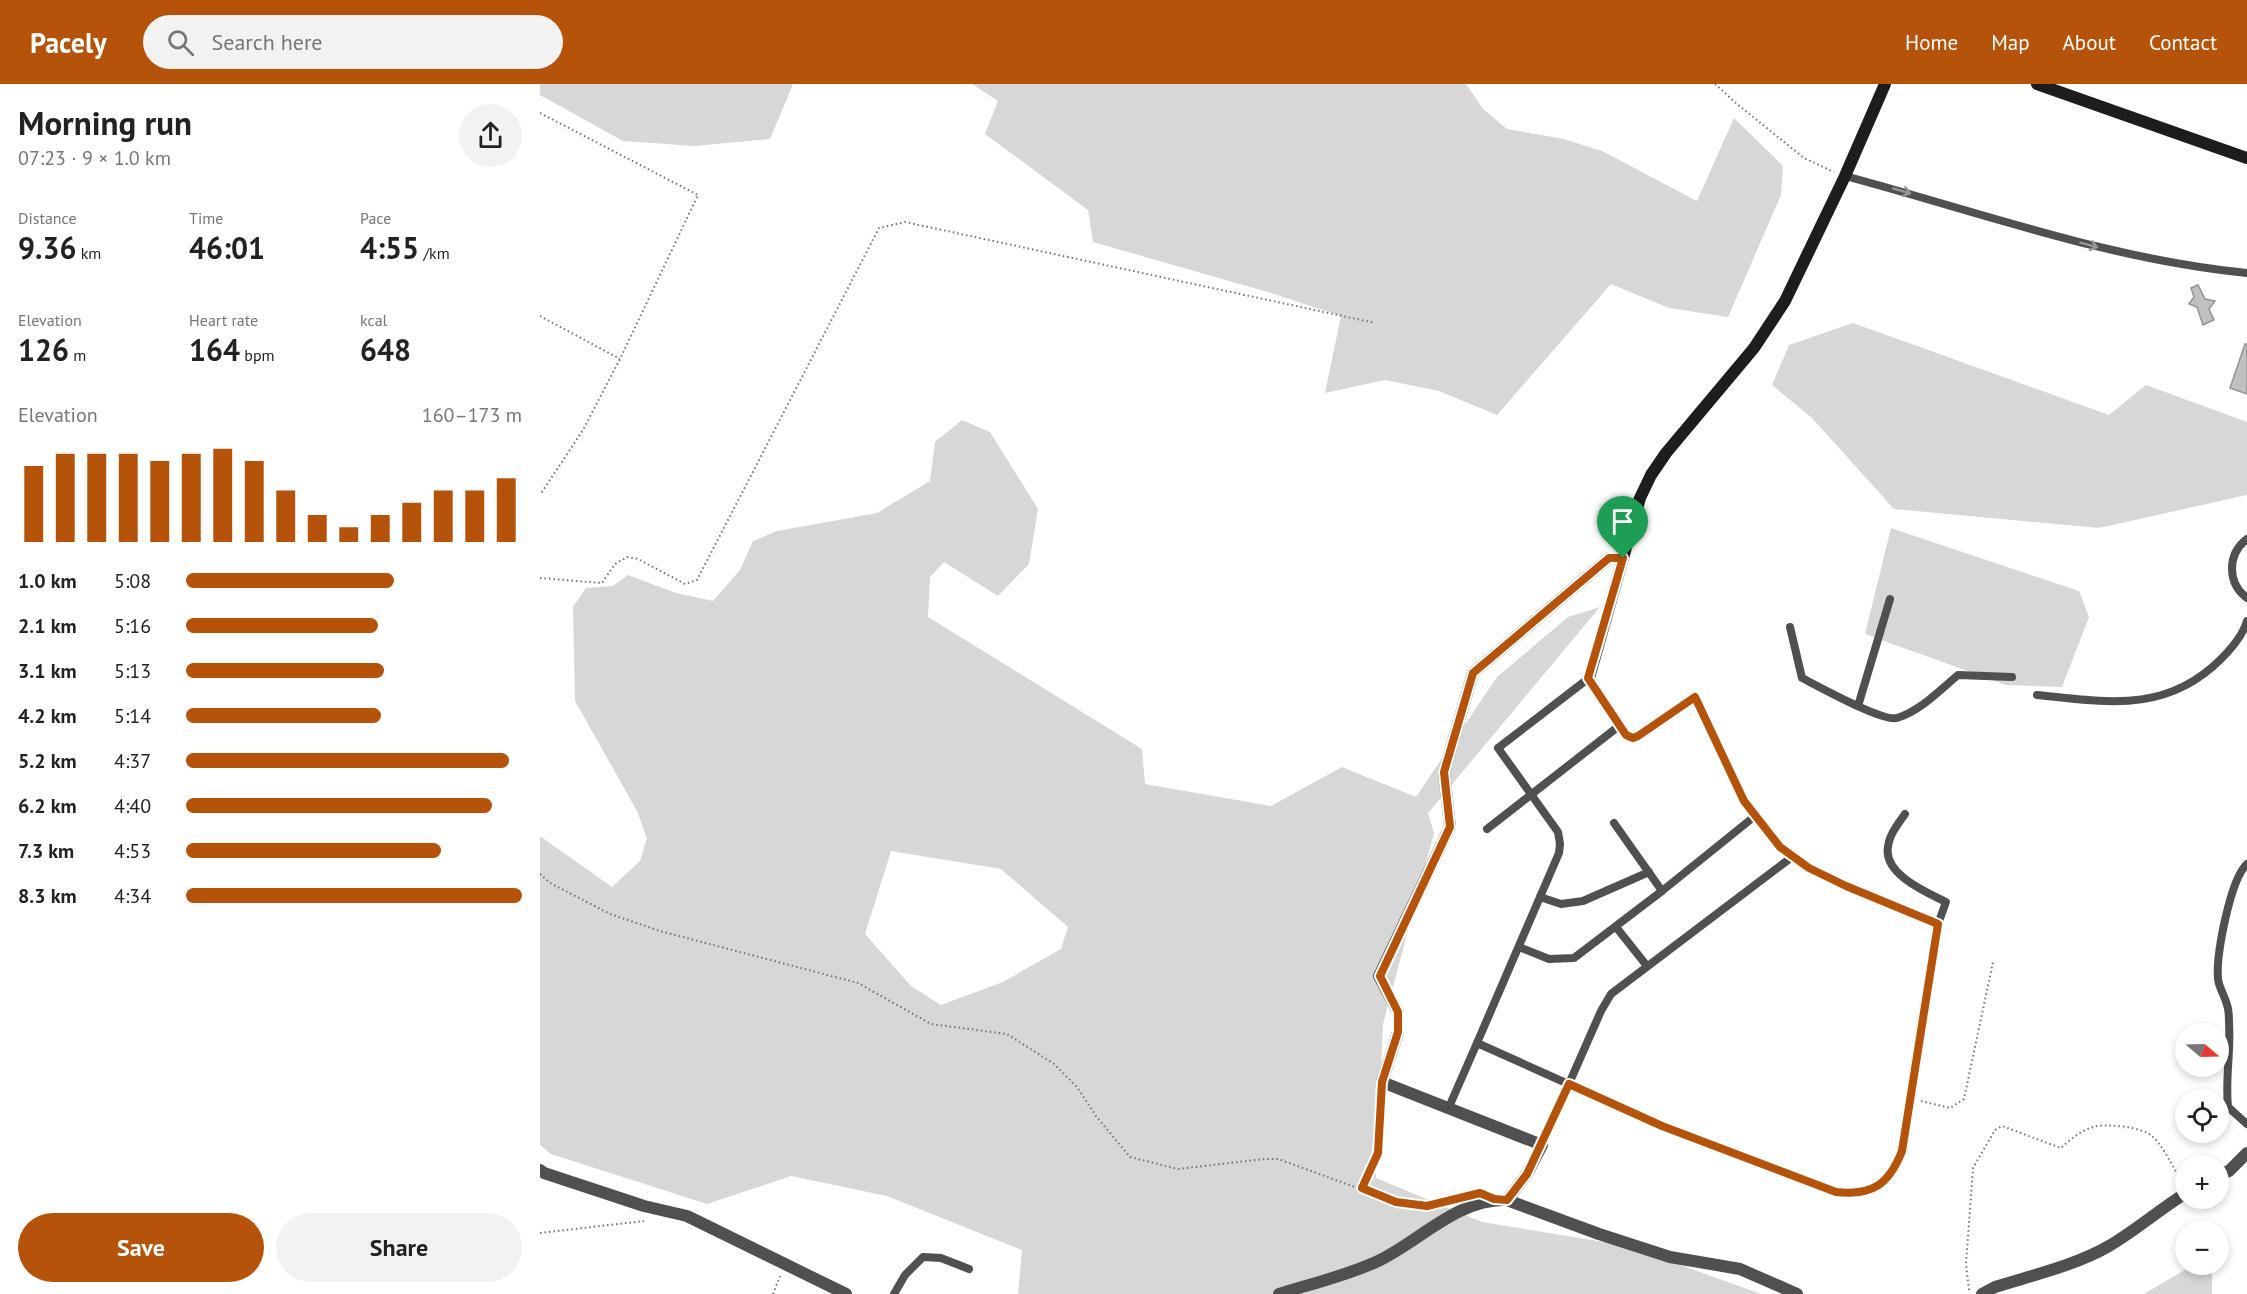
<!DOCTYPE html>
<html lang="en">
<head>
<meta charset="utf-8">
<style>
  :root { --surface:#fff; --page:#f2f2f2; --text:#222; --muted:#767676; --accent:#b45309 }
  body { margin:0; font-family:"PT Sans",sans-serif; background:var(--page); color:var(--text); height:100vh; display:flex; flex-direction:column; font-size:22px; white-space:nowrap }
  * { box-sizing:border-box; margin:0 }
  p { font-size:20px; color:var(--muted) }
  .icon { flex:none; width:33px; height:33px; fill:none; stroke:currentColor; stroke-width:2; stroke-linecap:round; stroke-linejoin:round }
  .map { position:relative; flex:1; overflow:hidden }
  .drawer { display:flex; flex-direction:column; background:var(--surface); width:540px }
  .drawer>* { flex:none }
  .needle { width:39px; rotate:109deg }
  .tools { position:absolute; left:1635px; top:939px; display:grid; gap:12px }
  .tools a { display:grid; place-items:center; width:54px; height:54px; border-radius:50%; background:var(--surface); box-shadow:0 3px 9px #0003; font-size:30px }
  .pin { position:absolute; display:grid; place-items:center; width:51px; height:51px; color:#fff; margin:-62px -26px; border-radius:50% 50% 50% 0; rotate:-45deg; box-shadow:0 0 6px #0007 }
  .pin .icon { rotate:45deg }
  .round { display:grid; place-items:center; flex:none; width:63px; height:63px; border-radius:32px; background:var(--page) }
  .summary { display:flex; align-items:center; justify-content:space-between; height:102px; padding:0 18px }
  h1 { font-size:33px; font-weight:800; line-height:45px }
  .figures { display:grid; grid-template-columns:repeat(3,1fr); gap:9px; height:102px; padding:6px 18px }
  .figures div { display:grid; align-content:center }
  .figures b { font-size:30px; font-weight:800 }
  .figures small { font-size:16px; font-weight:400 }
  .figures p { font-size:16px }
  .chart { height:168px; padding:12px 18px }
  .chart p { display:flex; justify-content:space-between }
  .chart svg { width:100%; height:108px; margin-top:6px; stroke:var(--accent); stroke-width:6 }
  .action { display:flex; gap:12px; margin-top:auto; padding:12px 18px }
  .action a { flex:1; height:69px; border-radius:36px; background:var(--accent); color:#fff; font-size:24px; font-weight:800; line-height:69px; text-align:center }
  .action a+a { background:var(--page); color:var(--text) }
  ul { padding:0 18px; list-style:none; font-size:20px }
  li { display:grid; grid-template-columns:96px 72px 1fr; align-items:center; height:45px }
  li i { height:15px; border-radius:8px; background:var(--accent) }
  header { display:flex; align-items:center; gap:36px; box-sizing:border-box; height:84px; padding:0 30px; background:var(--accent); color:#fff }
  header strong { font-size:28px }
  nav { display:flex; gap:33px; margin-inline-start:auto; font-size:21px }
  .search { width:420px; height:54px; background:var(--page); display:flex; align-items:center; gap:15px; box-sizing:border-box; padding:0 21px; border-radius:33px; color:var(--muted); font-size:22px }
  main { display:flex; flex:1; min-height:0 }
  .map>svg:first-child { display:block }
  .green { fill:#d7d7d7; fill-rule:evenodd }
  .building { fill:#c0c0c0; stroke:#949494; stroke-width:1.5 }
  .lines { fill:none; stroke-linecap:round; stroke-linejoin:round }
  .path { stroke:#727272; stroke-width:2; stroke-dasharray:1.5 3; stroke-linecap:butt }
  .lane { stroke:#505050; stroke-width:8 }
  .street { stroke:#505050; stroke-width:12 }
  .secondary { stroke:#1d1d1d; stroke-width:12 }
  .oneway { stroke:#969696 }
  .route-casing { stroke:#fff; stroke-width:12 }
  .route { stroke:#b45309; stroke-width:8 }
</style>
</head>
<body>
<header>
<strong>Pacely</strong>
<div class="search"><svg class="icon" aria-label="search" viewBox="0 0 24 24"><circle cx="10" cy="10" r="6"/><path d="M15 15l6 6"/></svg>Search here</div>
<nav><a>Home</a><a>Map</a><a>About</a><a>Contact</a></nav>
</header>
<main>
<section class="drawer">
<div class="summary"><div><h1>Morning run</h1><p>07:23 · 9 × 1.0 km</p></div><a class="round"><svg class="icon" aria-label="share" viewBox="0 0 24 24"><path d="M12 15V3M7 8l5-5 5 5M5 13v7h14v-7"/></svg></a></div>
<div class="figures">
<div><p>Distance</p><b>9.36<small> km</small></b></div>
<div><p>Time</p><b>46:01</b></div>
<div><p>Pace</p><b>4:55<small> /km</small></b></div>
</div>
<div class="figures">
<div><p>Elevation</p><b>126<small> m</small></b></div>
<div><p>Heart rate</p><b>164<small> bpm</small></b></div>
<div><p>kcal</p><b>648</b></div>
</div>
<div class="chart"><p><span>Elevation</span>160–173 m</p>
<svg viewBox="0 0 160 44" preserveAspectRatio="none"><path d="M5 44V13M15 44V8M25 44V8M35 44V8M45 44V11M55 44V8M65 44V6M75 44V11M85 44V23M95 44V33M105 44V38M115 44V33M125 44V28M135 44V23M145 44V23M155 44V18"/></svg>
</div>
<ul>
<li><b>1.0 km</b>5:08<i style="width:62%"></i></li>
<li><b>2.1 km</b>5:16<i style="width:57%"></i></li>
<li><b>3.1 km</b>5:13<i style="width:59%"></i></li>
<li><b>4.2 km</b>5:14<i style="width:58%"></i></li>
<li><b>5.2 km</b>4:37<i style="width:96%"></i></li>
<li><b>6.2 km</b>4:40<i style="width:91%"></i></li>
<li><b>7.3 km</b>4:53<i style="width:76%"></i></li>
<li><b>8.3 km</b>4:34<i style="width:100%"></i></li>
</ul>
<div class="action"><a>Save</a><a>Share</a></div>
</section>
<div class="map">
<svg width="1707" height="1210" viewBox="0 0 1707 1210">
  <rect width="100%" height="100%" fill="#fff"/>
  <g class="green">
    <polygon points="0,0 253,0 230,55 154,62 83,57 0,11"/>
    <polygon points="432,0 926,0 943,25 967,45 1024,55 1062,67 1157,117 1194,34 1243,82 1241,111 1188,233 1129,224 1071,200 957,331 899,307 845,296 785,309 801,232 731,209 553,158 548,126 445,50 458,17"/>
    <polygon points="1313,239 1569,331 1606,301 1707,338 1707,411 1559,444 1354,425 1272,334 1232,301 1249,261"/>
    <path d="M422,336L450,348L498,425L489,480L458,512L404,478L390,493L388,533L602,665L605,700L731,722L802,683L876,713L957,593L1028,533L1060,523L888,729L894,749L843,940L836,1094L942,1138L1088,1162L1221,1210H478L482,1166L347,1112L251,1092L167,1120L11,1070L0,1061V752L72,803L100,777L107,754L97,727L35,617L33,523L46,504L73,502L88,491L136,509L173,517L200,486L213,457L237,447L337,429L390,397L395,358ZM351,767L461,785L528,843L521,865L463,898L401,921L371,902L325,850Z"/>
    <polygon points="1351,444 1539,507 1549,533 1522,603 1466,601 1325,550"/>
    <polygon points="1653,1181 1672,1181 1672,1210 1604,1210"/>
  </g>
  <g class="building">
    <polygon points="1658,201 1665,215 1675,217 1669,225 1674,236 1663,241 1657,223 1649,220 1654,213 1651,204"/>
    <polygon points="1705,260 1707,260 1707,310 1690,304"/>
  </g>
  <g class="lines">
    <g class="path">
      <polyline points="1175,0 1197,20 1264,74 1294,88"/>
      <polyline points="0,29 158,111 80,275 43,346 0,411"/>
      <polyline points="0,232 80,275"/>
      <polyline points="0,494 62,499 75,480 87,473 98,475 145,500 157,496 339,144 365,138 835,239"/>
      <polyline points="0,790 10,799 70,830 120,847 318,899 391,940 467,950 514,980 537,1003 556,1032 590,1073 638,1085 724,1075 738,1075 856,1118 887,1121 910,1116"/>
      <polyline points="1381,1017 1410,1024 1424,1015 1453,878"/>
      <polyline points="823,1103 838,1069 841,1010"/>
      <polyline points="0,1149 104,1137"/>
      <path d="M1429,1206L1426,1180L1433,1084L1455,1046L1462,1042L1521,1064C1530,1055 1541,1047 1553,1043C1566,1039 1602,1043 1612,1052C1624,1063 1632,1082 1641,1096"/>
      <polyline points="233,1210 240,1192"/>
    </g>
    <g class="lane">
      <path d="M1305,92C1440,128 1567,175 1707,189"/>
      <path d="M1707,455C1687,470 1687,499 1707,514"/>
      <path d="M1250,543L1262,594C1278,602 1342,638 1357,634C1380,627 1400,606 1418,591L1472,593"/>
      <path d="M1497,611C1566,618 1626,630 1681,575C1691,565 1703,551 1707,537"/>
      <polyline points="1318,622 1350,515"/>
      <path d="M1365,730C1358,740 1349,751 1348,763C1343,790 1386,808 1406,818L1398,840L1362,1067C1349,1100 1333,1112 1296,1109L1122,1042L937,959L1019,769L1020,760L1018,748L958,664L1049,594C1059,610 1076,646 1093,654L1109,646L1155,613L1204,717L1240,763L1269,784L1306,802L1398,840"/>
      <polyline points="1074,739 1122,807"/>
      <polyline points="947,745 1079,642"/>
      <path d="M1707,780C1690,796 1676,871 1678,895C1679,904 1685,912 1687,921C1689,926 1689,933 1689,939C1691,967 1685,995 1688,1023L1707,1040"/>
      <polyline points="1000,813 1021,820 1043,817 1109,788"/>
      <polyline points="1076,843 1107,882"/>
      <polyline points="979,863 1009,875 1034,874 1122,807 1215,732"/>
      <polyline points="909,1023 937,959"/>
      <polyline points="1002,1061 1061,927 1071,910 1252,773"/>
      <polyline points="354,1210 365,1191 383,1173 401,1174 429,1185"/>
    </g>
    <g class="street">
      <polyline points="0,1086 4,1089 104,1122 147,1132 306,1210"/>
      <polyline points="1678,1091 1689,1087 1707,1069"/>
      <polyline points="967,1116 987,1090 1002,1061 842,998 858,948 858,928 839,892 910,743 904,688 933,589 1069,474 1083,474 1049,594"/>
      <path d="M739,1210C771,1200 805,1192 836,1178C878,1159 917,1114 967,1116L1059,1150L1130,1173L1200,1185L1257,1210"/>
      <path d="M1442,1210L1455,1203C1493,1191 1534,1182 1569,1162C1596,1146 1619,1126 1646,1109"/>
    </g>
    <g class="secondary">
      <polyline points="1497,0 1707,74"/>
      <polyline points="1083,474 1100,414 1111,391 1126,369 1214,264 1245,217 1305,92 1345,0"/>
    </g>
  </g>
  <defs><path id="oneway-shaft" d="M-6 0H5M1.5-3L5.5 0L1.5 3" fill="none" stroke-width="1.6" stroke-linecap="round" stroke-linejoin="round" transform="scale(1.5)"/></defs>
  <g class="oneway">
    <use href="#oneway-shaft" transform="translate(1362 107) rotate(16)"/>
    <use href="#oneway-shaft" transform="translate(1549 161) rotate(15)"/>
  </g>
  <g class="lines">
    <defs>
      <path id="route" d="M1069,474H1083L1048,594L1086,651L1093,654L1098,652L1155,613L1204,717L1240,763L1269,784L1306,802L1398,840L1362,1067C1349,1100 1333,1112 1296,1108L1122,1042L1029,1000L987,1090L967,1116L954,1115L940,1109L887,1122L856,1118L822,1104L838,1069L842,998L858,948V928L840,892L910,743L904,688L933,589Z"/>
    </defs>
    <use href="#route" class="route-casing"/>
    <use href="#route" class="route"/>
  </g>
</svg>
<div class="tools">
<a><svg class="needle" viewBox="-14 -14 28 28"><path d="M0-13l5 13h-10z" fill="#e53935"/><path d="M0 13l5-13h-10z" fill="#767676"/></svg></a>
<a><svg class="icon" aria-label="locate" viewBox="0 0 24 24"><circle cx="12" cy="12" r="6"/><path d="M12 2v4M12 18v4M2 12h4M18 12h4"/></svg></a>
<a>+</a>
<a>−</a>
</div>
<div class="pin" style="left:1083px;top:474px;background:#1e9e55"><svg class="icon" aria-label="arrive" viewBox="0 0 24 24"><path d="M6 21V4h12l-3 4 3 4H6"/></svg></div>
</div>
</main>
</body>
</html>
